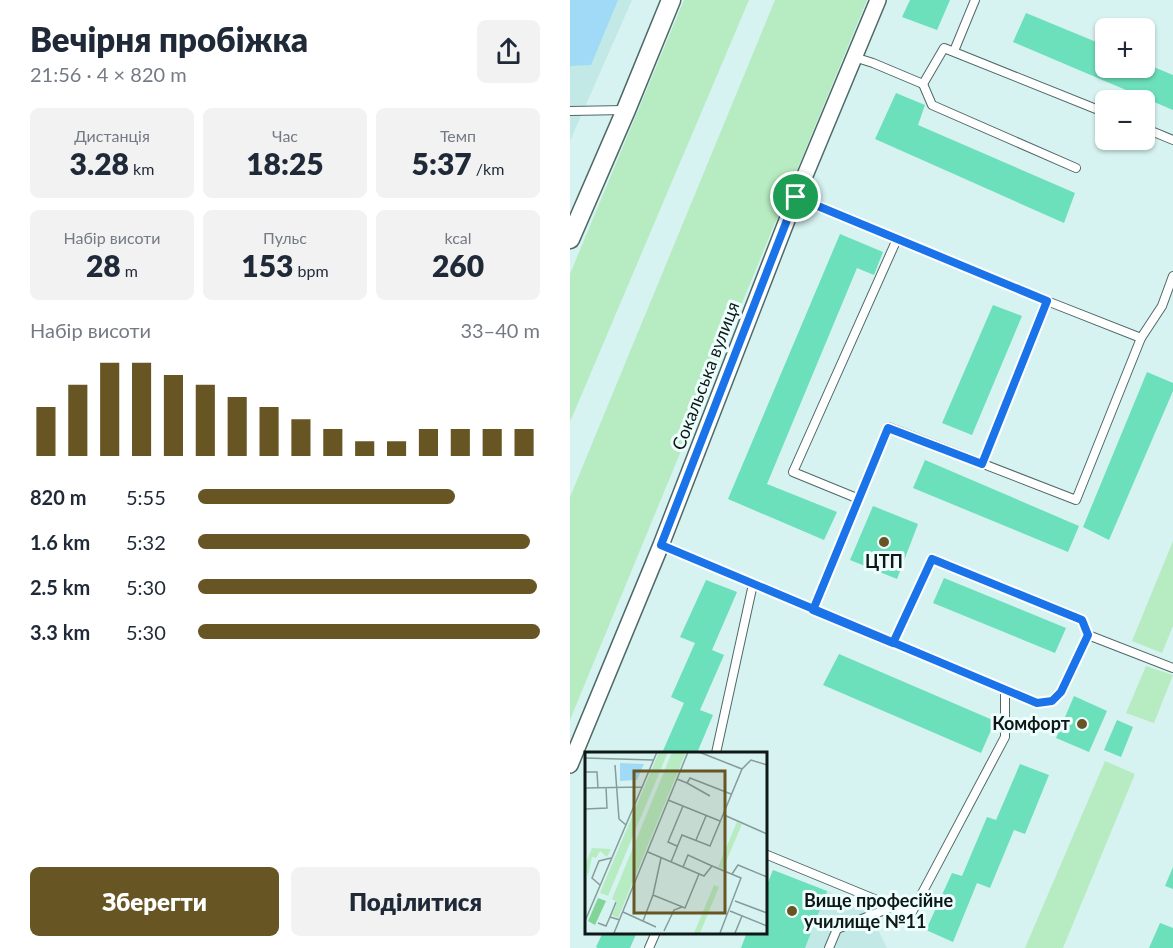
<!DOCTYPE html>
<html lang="uk">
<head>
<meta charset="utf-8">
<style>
  :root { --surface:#fff; --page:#f2f2f3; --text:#1f2937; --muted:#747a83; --accent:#675624 }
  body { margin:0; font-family:Lato,sans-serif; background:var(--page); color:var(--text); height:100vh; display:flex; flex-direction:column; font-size:22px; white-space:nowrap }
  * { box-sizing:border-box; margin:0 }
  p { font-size:20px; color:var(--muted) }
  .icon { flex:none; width:33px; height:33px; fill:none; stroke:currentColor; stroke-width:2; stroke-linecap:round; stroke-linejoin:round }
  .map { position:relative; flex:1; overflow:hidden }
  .sheet { display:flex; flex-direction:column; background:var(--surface); width:570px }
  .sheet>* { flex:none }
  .tools { position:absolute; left:525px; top:18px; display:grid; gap:12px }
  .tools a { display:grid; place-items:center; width:60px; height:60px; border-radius:9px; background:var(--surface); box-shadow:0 2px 4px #0004; font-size:30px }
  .pin { position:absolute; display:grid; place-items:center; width:51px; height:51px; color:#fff; margin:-26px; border:3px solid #fff; border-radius:50%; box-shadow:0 2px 6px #0007 }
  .round { display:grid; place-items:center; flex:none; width:63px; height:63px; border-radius:9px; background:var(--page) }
  .headline { display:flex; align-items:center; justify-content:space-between; height:102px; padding:0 30px }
  h1 { font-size:33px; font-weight:800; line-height:45px }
  .stats { display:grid; grid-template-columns:repeat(3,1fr); gap:9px; height:102px; padding:6px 30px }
  .stats div { display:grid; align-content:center; border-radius:9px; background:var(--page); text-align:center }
  .stats b { font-size:30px; font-weight:800 }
  .stats small { font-size:16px; font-weight:400 }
  .stats p { font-size:16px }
  .chart { height:168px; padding:12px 30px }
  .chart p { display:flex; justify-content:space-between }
  .chart svg { width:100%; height:108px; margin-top:6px; stroke:var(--accent); stroke-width:6 }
  .primary-button { display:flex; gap:12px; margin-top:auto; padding:12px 30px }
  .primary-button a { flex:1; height:69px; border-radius:9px; background:var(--accent); color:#fff; font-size:24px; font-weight:800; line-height:69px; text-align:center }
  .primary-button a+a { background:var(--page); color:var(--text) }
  ul { padding:0 30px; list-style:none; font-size:20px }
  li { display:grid; grid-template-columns:96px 72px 1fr; align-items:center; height:45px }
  li i { height:15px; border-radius:8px; background:var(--accent) }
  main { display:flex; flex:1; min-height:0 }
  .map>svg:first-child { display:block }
  .built { fill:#c2e9e6 }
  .green { fill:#b7ecc2 }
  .water { fill:#a0daf6 }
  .building { fill:#6cdfbb }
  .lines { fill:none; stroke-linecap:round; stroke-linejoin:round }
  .service-casing { stroke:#4f6967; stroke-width:10 }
  .minor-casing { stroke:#4f6967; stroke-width:18 }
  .tertiary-casing { stroke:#4f6967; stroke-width:21 }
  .service { stroke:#fff; stroke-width:8 }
  .minor { stroke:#fff; stroke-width:15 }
  .tertiary { stroke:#fff; stroke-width:18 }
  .route-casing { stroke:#fff; stroke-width:12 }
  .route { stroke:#1a73e8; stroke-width:8 }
  .poi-dot { fill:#675624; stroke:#edfefc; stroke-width:2 }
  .labels { text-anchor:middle; stroke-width:6; stroke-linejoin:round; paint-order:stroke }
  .street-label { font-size:18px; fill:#0e1817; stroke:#edfefc }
  .poi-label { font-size:18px; font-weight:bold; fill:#0e1817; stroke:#edfefc }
  .inset-road { fill:none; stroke:#869b9a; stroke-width:1.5 }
  .view { fill:#675624; fill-opacity:0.15; stroke:#675624; stroke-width:3 }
  .inset-edge { fill:none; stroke:#0e1817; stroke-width:3 }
</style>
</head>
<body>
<main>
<section class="sheet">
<div class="headline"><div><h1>Вечірня пробіжка</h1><p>21:56 · 4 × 820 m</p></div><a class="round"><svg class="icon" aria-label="share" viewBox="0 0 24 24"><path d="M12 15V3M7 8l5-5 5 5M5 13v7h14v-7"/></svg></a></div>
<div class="stats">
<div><p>Дистанція</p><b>3.28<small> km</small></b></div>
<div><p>Час</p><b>18:25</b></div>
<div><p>Темп</p><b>5:37<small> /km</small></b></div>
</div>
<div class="stats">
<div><p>Набір висоти</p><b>28<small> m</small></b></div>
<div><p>Пульс</p><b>153<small> bpm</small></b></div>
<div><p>kcal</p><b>260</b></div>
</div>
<div class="chart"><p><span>Набір висоти</span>33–40 m</p>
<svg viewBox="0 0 160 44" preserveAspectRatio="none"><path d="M5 44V24M15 44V15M25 44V6M35 44V6M45 44V11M55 44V15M65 44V20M75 44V24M85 44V29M95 44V33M105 44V38M115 44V38M125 44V33M135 44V33M145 44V33M155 44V33"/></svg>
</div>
<ul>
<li><b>820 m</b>5:55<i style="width:75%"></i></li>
<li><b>1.6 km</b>5:32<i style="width:97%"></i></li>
<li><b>2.5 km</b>5:30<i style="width:99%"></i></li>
<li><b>3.3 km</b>5:30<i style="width:100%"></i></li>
</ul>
<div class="primary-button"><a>Зберегти</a><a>Поділитися</a></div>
</section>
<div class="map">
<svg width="603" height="948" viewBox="0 0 603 948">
  <rect width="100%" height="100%" fill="#d6f3f1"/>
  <g class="built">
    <polygon points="0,0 62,0 0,141"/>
    <polygon points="203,870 257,891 299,911 317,948 171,948 178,932 195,932 195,890"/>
  </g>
  <g class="green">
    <polygon points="114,0 179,0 0,422 0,274"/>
    <polygon points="205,0 297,0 0,720 0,497"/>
    <polygon points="603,541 603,626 592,653 562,641"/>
    <polygon points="576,666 603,675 584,723 556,713"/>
    <polygon points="535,761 565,774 493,948 455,948"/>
  </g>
  <polygon class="water" points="0,0 48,0 21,65 0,66"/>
  <g class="building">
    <polygon points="340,0 380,0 367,30 332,17"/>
    <polygon points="456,13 536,46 536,68 574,68 574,63 603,75 603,110 443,42"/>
    <polygon points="326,93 355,105 348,125 505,193 494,223 305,139"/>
    <polygon points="270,234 313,252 304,275 287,268 197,484 267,512 254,540 158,499"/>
    <polygon points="423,305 452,316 402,435 372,423"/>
    <polygon points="577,372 603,383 603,391 539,540 513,527"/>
    <polygon points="355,460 509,526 498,552 343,488"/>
    <polygon points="303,506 348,524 327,579 280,560"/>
    <polygon points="374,578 496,628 485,653 363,603"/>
    <polygon points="136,580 167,592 142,650 154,655 130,710 143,715 127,753 92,753 114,703 101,697 125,643 110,637"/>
    <polygon points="269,654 425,721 411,753 253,685"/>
    <polygon points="504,696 537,711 519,752 486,738"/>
    <polygon points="547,720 563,727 551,757 534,750"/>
    <polygon points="450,764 479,775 455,834 444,830 420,888 407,883 383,942 356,930 382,873 392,876 417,817 426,820"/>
    <polygon points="603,867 603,889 595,886"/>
    <polygon points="203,870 257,891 235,948 171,948 177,932 195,932 195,890"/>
    <polygon points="590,923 603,928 603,948 579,948"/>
    <polygon points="33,932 67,932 60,948 28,948 26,947"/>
  </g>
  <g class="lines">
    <defs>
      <g id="service">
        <polyline points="384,51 405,0"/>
        <polyline points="284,57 303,63 353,84 374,48 536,113"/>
        <polyline points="353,84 362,105 506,168"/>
        <polyline points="0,111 55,110"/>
        <polyline points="574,128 603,140"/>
        <polyline points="226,197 477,301 571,338"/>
        <polyline points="412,464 477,301"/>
        <polyline points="289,499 223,472 327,239"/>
        <polyline points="91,545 467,703 482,701 491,692 518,635 603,668"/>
        <polyline points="243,610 318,427 506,500 571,338 592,306 603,276"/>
        <polyline points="323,643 362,559 512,620 518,635"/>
        <polyline points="146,753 183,584"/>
        <polyline points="195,854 341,914 435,737 435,690"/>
        <polyline points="79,948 86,932"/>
        <polyline points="259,948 267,929 322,907"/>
      </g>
      <polyline id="minor" points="0,765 91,545 226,197 308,0"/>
      <polyline id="tertiary" points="0,239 56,110 101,0"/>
    </defs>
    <use href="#service" class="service-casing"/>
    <use href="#minor" class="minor-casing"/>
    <use href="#tertiary" class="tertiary-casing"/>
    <use href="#service" class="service"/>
    <use href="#minor" class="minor"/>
    <use href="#tertiary" class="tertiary"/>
  </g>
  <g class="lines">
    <defs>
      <polyline id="route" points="226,197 91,545 467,703 482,701 491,692 518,635 512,620 362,559 323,643 243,610 318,428 412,464 477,301 226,197"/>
    </defs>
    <use href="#route" class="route-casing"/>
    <use href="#route" class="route"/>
  </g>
  <g class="poi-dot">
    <circle cx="314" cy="542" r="6"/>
    <circle cx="512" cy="724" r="6"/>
    <circle cx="222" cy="911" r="6"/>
  </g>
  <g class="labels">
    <g class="street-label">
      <text transform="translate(136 376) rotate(-69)" y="6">Сокальська вулиця</text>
    </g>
    <g class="poi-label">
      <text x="314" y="568">ЦТП</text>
      <text x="500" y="730" text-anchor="end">Комфорт</text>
      <text x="234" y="907" text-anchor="start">Вище професійне<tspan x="234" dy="21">училище №11</tspan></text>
    </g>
  </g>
  <g transform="translate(15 752)">
    <rect width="182" height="182" fill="#d6f3f1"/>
    <path d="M74,0H83L23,144L15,141ZM87,0H101L33,166L27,163L32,150L27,147ZM152,70L157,72L138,117L133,115ZM7,96L26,97L22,105L15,99L11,106L7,105L3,124L0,113ZM129,133L134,135L115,181H109Z" fill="#b7ecc2"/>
    <path d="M13,146L21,149L10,173L3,169Z" fill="#83d497"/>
    <path d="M35,11L59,12L52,28L35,29Z" fill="#a0daf6"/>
    <path class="inset-road" d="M114,0L157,17L166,8L182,13M0,6L68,8M30,13L34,67L41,73M0,20H12L13,36M92,27L102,31L105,26L146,42M102,31L125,44M0,36L57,35M83,48L135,69M0,57L22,56L21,35M139,63L182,82M111,88L121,64M92,94L83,90L98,54M63,100L119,124L127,114L156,126L135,181M86,110L97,83L125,94L157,17M98,115L103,103L127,114M147,122L153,113L182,125M15,133L7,126L14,109L26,106M68,143L76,106M150,149L182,161M31,150L25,165L35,168M145,159L182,174M38,160L71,175M0,169L72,0M58,169L68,143L100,156L114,122M13,171L21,174L25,165M79,179L89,158L97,155M29,181L103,0M150,181L157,164"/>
    <path class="view" d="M49,19H140V161H49Z"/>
    <rect width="182" height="182" class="inset-edge"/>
  </g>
</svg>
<div class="tools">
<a>+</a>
<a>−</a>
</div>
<div class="pin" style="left:226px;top:197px;background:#1e9e55"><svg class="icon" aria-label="arrive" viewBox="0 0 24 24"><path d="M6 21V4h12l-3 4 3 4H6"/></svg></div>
</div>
</main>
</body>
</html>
